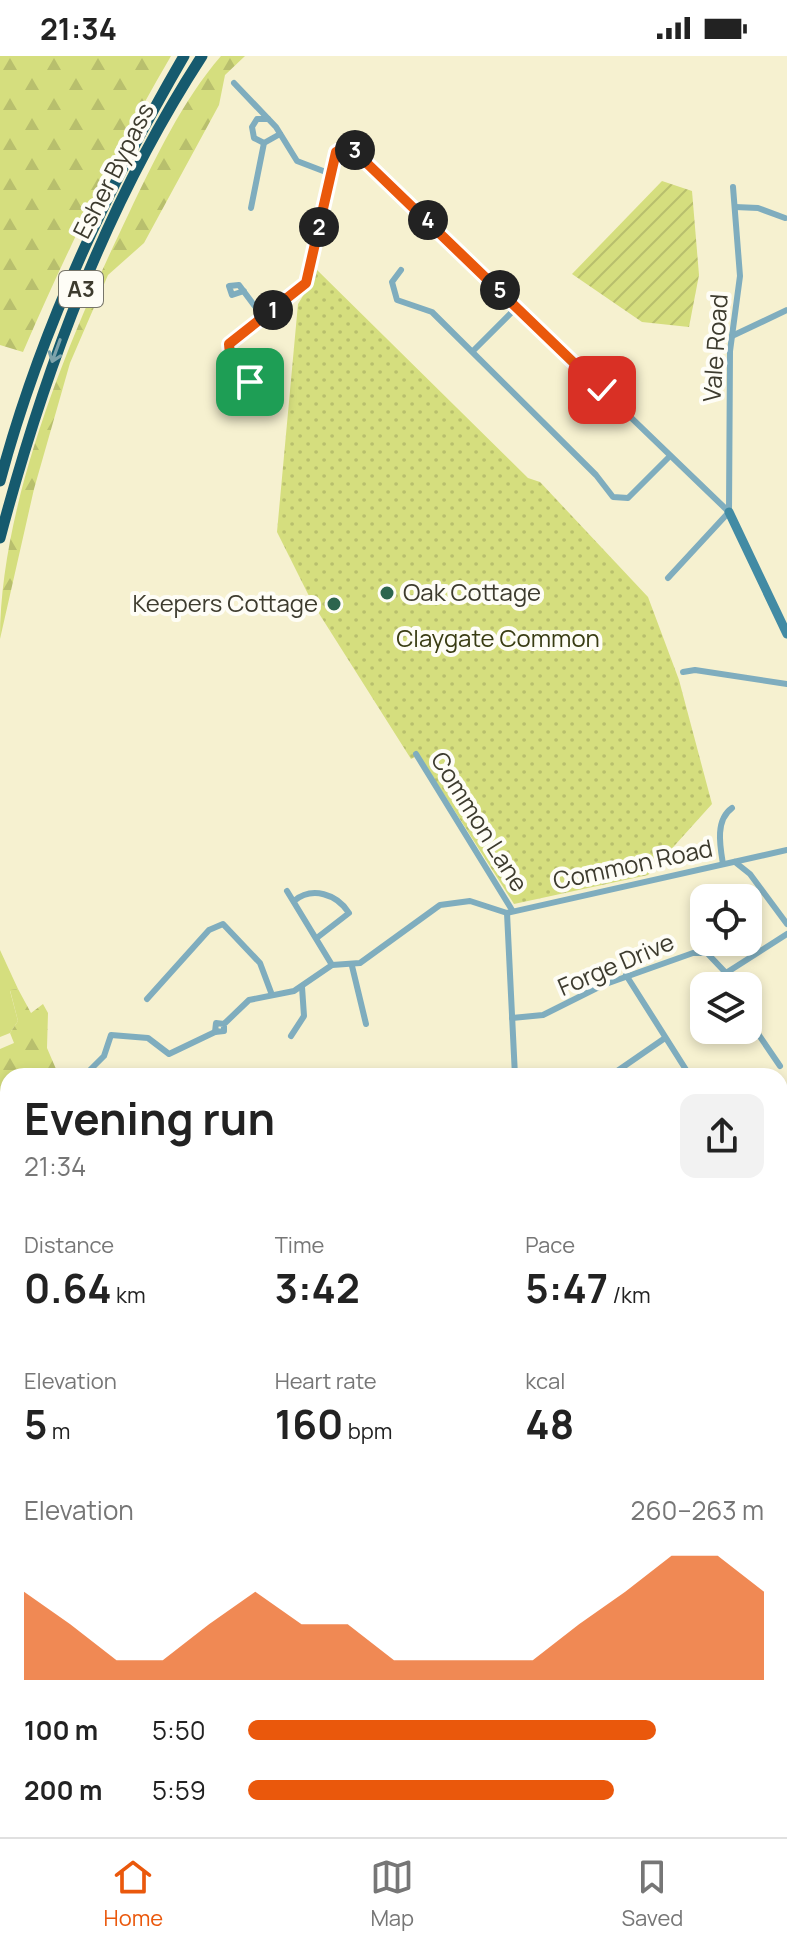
<!DOCTYPE html>
<html lang="en">
<head>
<meta charset="utf-8">
<style>
  :root { --surface:#fff; --page:#f2f2f2; --text:#222; --muted:#767676; --line:#e0e0e0; --accent:#ea580c }
  body { margin:0; font-family:Manrope,sans-serif; background:var(--page); color:var(--text); height:100vh; display:flex; flex-direction:column; font-size:30px; white-space:nowrap }
  * { box-sizing:border-box; margin:0 }
  p { font-size:26px; color:var(--muted) }
  .icon { flex:none; width:44px; height:44px; fill:none; stroke:currentColor; stroke-width:2; stroke-linecap:round; stroke-linejoin:round }
  .map { position:relative; flex:1; overflow:hidden }
  .panel { position:absolute; left:0px; top:1012px; width:788px; height:770px; display:flex; flex-direction:column; background:var(--surface); border-radius:24px 24px 0 0; box-shadow:0 4px 12px #0003 }
  .panel>* { flex:none }
  .fabs { position:absolute; left:690px; top:828px; display:grid; gap:16px }
  .fabs a { display:grid; place-items:center; width:72px; height:72px; border-radius:16px; background:var(--surface); box-shadow:0 4px 12px #0003; font-size:40px }
  .pin { position:absolute; display:grid; place-items:center; width:68px; height:68px; color:#fff; margin:-34px; border-radius:16px; box-shadow:0 4px 12px #0006 }
  .km { position:absolute; width:40px; height:40px; margin:-20px; border-radius:50%; background:#222; color:#fff; font-size:22px; line-height:40px; text-align:center }
  .round { display:grid; place-items:center; flex:none; width:84px; height:84px; border-radius:16px; background:var(--page) }
  .headline { display:flex; align-items:center; justify-content:space-between; height:136px; padding:0 24px }
  h1 { font-size:44px; font-weight:700; line-height:60px }
  .stats { display:grid; grid-template-columns:repeat(3,1fr); gap:12px; height:136px; padding:8px 24px }
  .stats div { display:grid; align-content:center }
  .stats b { font-size:40px; font-weight:700 }
  .stats small { font-size:22px; font-weight:400 }
  .stats p { font-size:22px }
  .chart { height:224px; padding:16px 24px }
  .chart p { display:flex; justify-content:space-between }
  .chart svg { width:100%; height:144px; margin-top:8px; fill:var(--accent); opacity:.7 }
  ul { padding:0 24px; list-style:none; font-size:26px }
  li { display:grid; grid-template-columns:128px 96px 1fr; align-items:center; height:60px }
  li i { height:20px; border-radius:10px; background:var(--accent) }
  .status { display:flex; justify-content:space-between; align-items:center; height:56px; padding:0 40px; background:var(--surface); direction:ltr }
  .status svg { height:22px; fill:currentColor }
  .dock { display:flex; justify-content:space-around; align-items:center; height:112px; border-top:2px solid var(--line); background:var(--surface); font-size:22px; color:var(--muted) }
  .dock a { display:grid; justify-items:center; gap:4px }
  .dock .selected { color:var(--accent) }
  .map>svg:first-child { display:block }
  .grass { fill:#d5de7e }
  .forest { fill:url(#forest-firs) }
  .park { fill:url(#park-dots) }
  .garden { fill:url(#garden-furrows) }
  .lines { fill:none; stroke-linecap:round; stroke-linejoin:round }
  .street { stroke:#7fadbe; stroke-width:6 }
  .secondary { stroke:#428ba4; stroke-width:9 }
  .highway { stroke:#165a6e; stroke-width:11 }
  .oneway { stroke:#7ea3ab }
  .route-casing { stroke:#fff; stroke-width:16 }
  .route { stroke:#ea580c; stroke-width:10 }
  .poi-dot { fill:#2c654e; stroke:#fefdf6; stroke-width:3 }
  .labels { text-anchor:middle; stroke-width:8; stroke-linejoin:round; paint-order:stroke }
  .shield { fill:#fefdf6; stroke:#77756a; stroke-width:2 }
  .shield-label { font-size:22px; font-weight:bold; fill:#3d3b2e }
  .street-label { font-size:24px; fill:#3d3b2e; stroke:#fefdf6 }
  .poi-label { font-size:24px; fill:#3d3b2e; stroke:#fefdf6; text-anchor:start }
  .park-label { font-size:24px; fill:#393c13; stroke:#fefdf6 }
</style>
</head>
<body>
<div class="status"><b>21:34</b><svg viewBox="0 0 49 12"><path d="M0 12V9h3v3zM5 12V6h3v6zM10 12V3h3v9zM15 12V0h3v12zM26 1h20v11H26zM47 4h2v5h-2z"/></svg></div>
<div class="map">
<svg width="787" height="1781" viewBox="0 0 787 1781">
  <defs>
    <pattern id="forest-firs" width="22" height="20" patternUnits="userSpaceOnUse" patternTransform="scale(2)"><rect width="22" height="20" fill="#d5de7e"/><path d="M5 1l3.5 6h-7zM16 11l3.5 6h-7z" fill="#b8bf6d"/></pattern>
    <pattern id="park-dots" width="8" height="8" patternUnits="userSpaceOnUse" patternTransform="scale(2)"><rect width="8" height="8" fill="#d5de7e"/><path d="M2 2h.1M6 6h.1" fill="none" stroke="#b8bf6d" stroke-width="1.8" stroke-linecap="round"/></pattern>
    <pattern id="garden-furrows" width="10" height="10" patternUnits="userSpaceOnUse" patternTransform="scale(2)"><rect width="10" height="10" fill="#d5de7e"/><path d="M-1 1l2-2M0 10L10 0M9 11l2-2" fill="none" stroke="#b8bf6d"/></pattern>
  </defs>
  <rect width="100%" height="100%" fill="#f6f1d0"/>
  <polygon class="grass" points="0,894 18,933 10,935 18,965 10,977 0,981"/>
  <g class="forest">
    <path d="M0,0H171C115,96 67,194 23,296L0,289Z"/>
    <path d="M221,0H245L225,19L219,49L144,187L108,219L70,307L34,433L0,583C0,446 70,280 129,157C155,103 182,45 221,0Z"/>
    <polygon points="18,933 31,957 43,948 48,957 47,992 59,1020 8,1020 8,1253 0,1220 0,993 14,987 10,977 18,965 10,934"/>
  </g>
  <polygon class="park" points="314,211 528,422 540,426 648,541 679,624 712,748 648,819 514,848 419,699 411,703 313,548 277,476 298,248 309,230"/>
  <polygon class="garden" points="662,125 692,135 699,219 689,271 642,266 572,218"/>
  <g class="lines">
    <g class="street">
      <polyline points="234,27 276,71 297,105 331,118"/>
      <polyline points="264,87 254,82 252,71 257,63 268,63"/>
      <polyline points="735,151 758,152 785,162"/>
      <polyline points="251,152 264,87 280,78"/>
      <polyline points="401,214 392,226 397,244 432,256 596,419 613,441 628,442 670,400"/>
      <polyline points="244,235 232,239 229,230 239,229 263,261"/>
      <polyline points="732,280 787,254"/>
      <polyline points="473,295 517,251"/>
      <polyline points="246,329 254,344 259,344 260,334 230,298 229,288 306,227 336,96 348,89 729,456"/>
      <polyline points="729,456 730,295 740,220 733,131"/>
      <polyline points="668,522 729,456"/>
      <polyline points="683,616 695,614 787,628"/>
      <polyline points="416,698 512,854"/>
      <polyline points="735,806 750,818 787,868"/>
      <path d="M723,808C720,790 715,764 732,752"/>
      <polyline points="287,835 332,909"/>
      <path d="M294,845C312,830 337,838 349,857L318,881"/>
      <polyline points="507,857 787,794"/>
      <polyline points="507,857 515,1020"/>
      <polyline points="352,910 366,968"/>
      <polyline points="626,919 690,1020"/>
      <polyline points="726,930 723,924 726,917 787,878"/>
      <polyline points="147,943 209,874 223,868 260,907 272,939"/>
      <polyline points="512,962 543,959 603,929 693,897 707,897 726,917"/>
      <polyline points="748,963 780,1010"/>
      <polyline points="224,968 216,967 215,976 224,975 224,968 249,944 294,935 332,909 360,907 440,849 470,845 507,857"/>
      <polyline points="291,980 304,960 302,931"/>
      <polyline points="84,1020 104,1000 111,979 148,982 169,998 215,976"/>
      <polyline points="610,1020 665,982"/>
      <polyline points="780,1135 787,1130"/>
      <polyline points="785,1175 787,1175"/>
      <polyline points="780,1248 787,1258"/>
      <polyline points="780,1288 787,1280"/>
      <polyline points="786,1372 787,1372"/>
    </g>
    <g class="secondary">
      <polyline points="729,456 787,578"/>
      <polyline points="780,1443 787,1432"/>
      <polyline points="768,1774 768,1781"/>
    </g>
    <g class="highway">
      <path d="M0,425C40,275 106,134 184,0"/>
      <path d="M0,482C45,312 106,148 202,0"/>
      <polyline points="0,1266 8,1295"/>
      <polyline points="0,1320 8,1346"/>
      <polyline points="205,1774 210,1781"/>
      <polyline points="225,1774 229,1781"/>
    </g>
  </g>
  <defs><path id="oneway-shaft" d="M-6 0H5M1.5-3L5.5 0L1.5 3" fill="none" stroke-width="1.6" stroke-linecap="round" stroke-linejoin="round" transform="scale(2)"/></defs>
  <use class="oneway" href="#oneway-shaft" transform="translate(56 295) rotate(110)"/>
  <g class="lines">
    <defs>
      <polyline id="route" points="250,326 230,298 229,288 306,227 336,96 348,89 602,334"/>
    </defs>
    <use href="#route" class="route-casing"/>
    <use href="#route" class="route"/>
  </g>
  <g class="poi-dot">
    <circle cx="387" cy="537" r="8"/>
    <circle cx="334" cy="548" r="8"/>
  </g>
  <g class="labels">
    <rect class="shield" x="59" y="215" width="44" height="36" rx="6"/>
    <g class="shield-label">
      <text x="81" y="241">A3</text>
    </g>
    <g class="street-label">
      <text transform="translate(114 115) rotate(-63)" y="8">Esher Bypass</text>
      <text transform="translate(716 292) rotate(-86)" y="8">Vale Road</text>
      <text transform="translate(479 766) rotate(58)" y="8">Common Lane</text>
      <text transform="translate(633 809) rotate(-12)" y="8">Common Road</text>
      <text transform="translate(616 909) rotate(-23)" y="8">Forge Drive</text>
    </g>
    <g class="poi-label">
      <text x="403" y="545">Oak Cottage</text>
      <text x="318" y="556" text-anchor="end">Keepers Cottage</text>
    </g>
    <g class="park-label">
      <text x="498" y="591">Claygate Common</text>
    </g>
  </g>
</svg>
<div class="fabs">
<a><svg class="icon" aria-label="locate" viewBox="0 0 24 24"><circle cx="12" cy="12" r="6"/><path d="M12 2v4M12 18v4M2 12h4M18 12h4"/></svg></a>
<a><svg class="icon" aria-label="layers" viewBox="0 0 24 24"><path d="M12 4l9 5-9 5-9-5zM3 14l9 5 9-5"/></svg></a>
</div>
<div class="pin" style="left:250px;top:326px;background:#1e9e55"><svg class="icon" aria-label="arrive" viewBox="0 0 24 24"><path d="M6 21V4h12l-3 4 3 4H6"/></svg></div>
<div class="pin" style="left:602px;top:334px;background:#d93025"><svg class="icon" aria-label="check" viewBox="0 0 24 24"><path d="M5 12l5 5 9-10"/></svg></div>
<b class="km" style="left:273px;top:254px">1</b>
<b class="km" style="left:319px;top:171px">2</b>
<b class="km" style="left:355px;top:94px">3</b>
<b class="km" style="left:428px;top:164px">4</b>
<b class="km" style="left:500px;top:234px">5</b>
<section class="panel">
<div class="headline"><div><h1>Evening run</h1><p>21:34</p></div><a class="round"><svg class="icon" aria-label="share" viewBox="0 0 24 24"><path d="M12 15V3M7 8l5-5 5 5M5 13v7h14v-7"/></svg></a></div>
<div class="stats">
<div><p>Distance</p><b>0.64<small> km</small></b></div>
<div><p>Time</p><b>3:42</b></div>
<div><p>Pace</p><b>5:47<small> /km</small></b></div>
</div>
<div class="stats">
<div><p>Elevation</p><b>5<small> m</small></b></div>
<div><p>Heart rate</p><b>160<small> bpm</small></b></div>
<div><p>kcal</p><b>48</b></div>
</div>
<div class="chart"><p><span>Elevation</span>260–263 m</p>
<svg viewBox="0 0 160 44" preserveAspectRatio="none"><path d="M0 44V17L10 27L20 38L30 38L40 27L50 17L60 27L70 27L80 38L90 38L100 38L110 38L120 27L130 17L140 6L150 6L160 17V44z"/></svg>
</div>
<ul>
<li><b>100 m</b>5:50<i style="width:79%"></i></li>
<li><b>200 m</b>5:59<i style="width:71%"></i></li>
</ul>
</section>
</div>
<nav class="dock">
<a class="selected"><svg class="icon" aria-label="home" viewBox="0 0 24 24"><path d="M3 11l9-7 9 7M6 9v11h12V9"/></svg>Home</a>
<a><svg class="icon" aria-label="map" viewBox="0 0 24 24"><path d="M3 6l6-2 6 2 6-2v14l-6 2-6-2-6 2zM9 4v14M15 6v14"/></svg>Map</a>
<a><svg class="icon" aria-label="saved" viewBox="0 0 24 24"><path d="M7 4h10v16l-5-4-5 4z"/></svg>Saved</a>
</nav>
</body>
</html>
